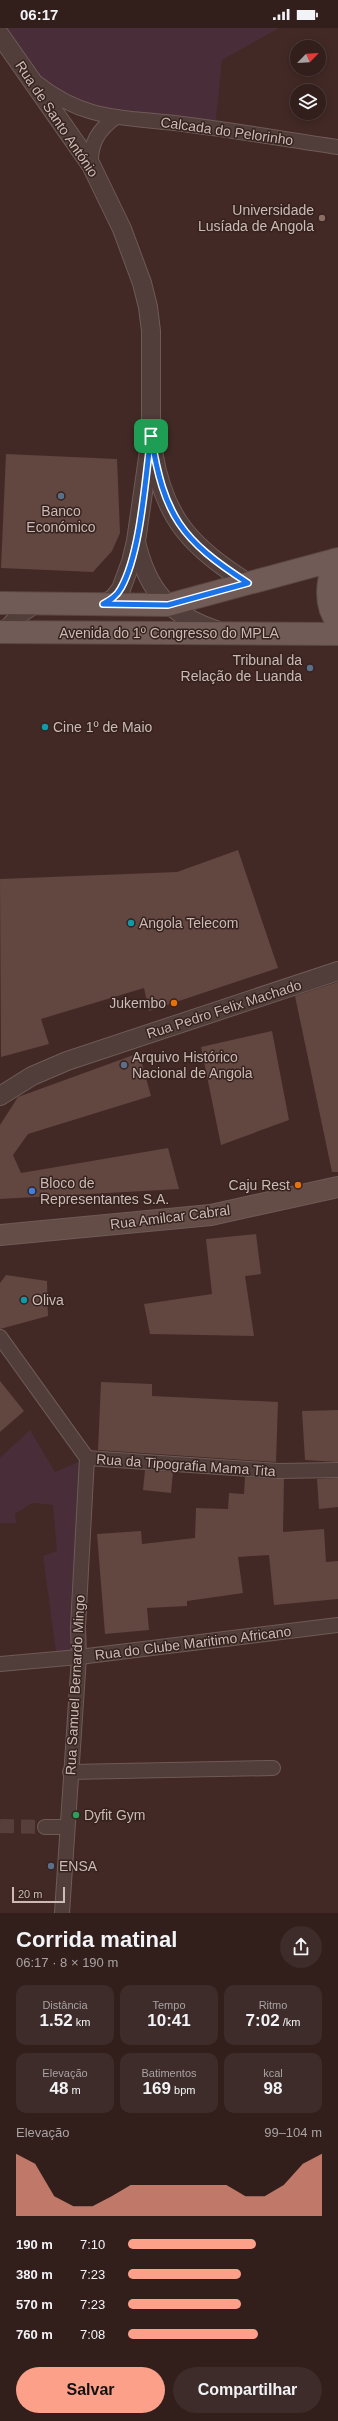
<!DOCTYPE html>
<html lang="pt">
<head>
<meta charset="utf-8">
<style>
  :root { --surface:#321f1c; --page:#3d2c29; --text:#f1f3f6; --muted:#a8a2a3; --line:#4d3d3b; --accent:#fca08a }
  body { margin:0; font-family:Helvetica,sans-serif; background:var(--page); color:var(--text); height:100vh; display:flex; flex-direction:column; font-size:15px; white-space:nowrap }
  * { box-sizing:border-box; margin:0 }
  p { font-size:13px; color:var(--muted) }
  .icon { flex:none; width:22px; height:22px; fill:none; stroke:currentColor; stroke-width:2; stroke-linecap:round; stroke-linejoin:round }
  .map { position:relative; height:1885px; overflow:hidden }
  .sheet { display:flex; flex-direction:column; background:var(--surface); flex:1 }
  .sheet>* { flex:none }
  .needle { width:26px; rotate:65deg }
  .tools { position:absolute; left:290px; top:12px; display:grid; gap:8px }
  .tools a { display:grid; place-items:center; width:36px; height:36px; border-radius:50%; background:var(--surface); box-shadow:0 2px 10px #0003,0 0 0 1px var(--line); font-size:20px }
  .scale { position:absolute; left:12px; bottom:10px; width:53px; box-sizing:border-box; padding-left:4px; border:2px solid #cbbab6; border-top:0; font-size:11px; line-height:14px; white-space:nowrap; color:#cbbab6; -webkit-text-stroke:3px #36221e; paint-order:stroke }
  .pin { position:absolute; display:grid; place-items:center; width:34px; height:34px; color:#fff; margin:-17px; border-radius:8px; box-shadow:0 2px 6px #0006 }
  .round { display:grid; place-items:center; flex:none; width:42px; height:42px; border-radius:21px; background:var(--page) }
  .headline { display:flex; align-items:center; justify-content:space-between; height:68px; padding:0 16px }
  h1 { font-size:22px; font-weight:600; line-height:30px }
  .figures { display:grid; grid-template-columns:repeat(3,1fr); gap:6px; height:68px; padding:4px 16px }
  .figures div { display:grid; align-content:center; border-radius:10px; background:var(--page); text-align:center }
  .figures b { font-size:17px; font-weight:600 }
  .figures small { font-size:11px; font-weight:400 }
  .figures p { font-size:11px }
  .chart { height:112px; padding:8px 16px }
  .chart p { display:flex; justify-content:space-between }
  .chart svg { width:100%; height:72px; margin-top:4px; fill:var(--accent); opacity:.7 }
  .button { display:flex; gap:8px; margin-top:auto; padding:8px 16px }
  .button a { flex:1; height:46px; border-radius:24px; background:var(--accent); color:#111; font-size:16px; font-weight:600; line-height:46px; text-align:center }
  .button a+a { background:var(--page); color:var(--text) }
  ul { padding:0 16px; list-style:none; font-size:13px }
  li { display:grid; grid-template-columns:64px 48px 1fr; align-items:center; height:30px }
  li i { height:10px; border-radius:5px; background:var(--accent) }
  .status { display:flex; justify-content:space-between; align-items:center; height:28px; padding:0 20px; background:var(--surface); direction:ltr }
  .status svg { height:11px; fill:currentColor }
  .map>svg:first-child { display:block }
  .green { fill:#492d38 }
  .building { fill:#624640 }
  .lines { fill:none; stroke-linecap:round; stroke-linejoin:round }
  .minor-tunnel { stroke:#573f3b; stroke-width:14; stroke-dasharray:14 7; stroke-linecap:butt }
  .minor-casing { stroke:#6e5b57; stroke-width:16 }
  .tertiary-casing { stroke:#6e5b57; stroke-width:20 }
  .secondary-casing { stroke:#6e5b57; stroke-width:22 }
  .primary-casing { stroke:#5a4743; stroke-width:24 }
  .minor { stroke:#513d39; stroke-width:14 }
  .tertiary { stroke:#513d39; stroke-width:18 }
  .secondary { stroke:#644d47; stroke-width:20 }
  .primary { stroke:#715b57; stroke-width:22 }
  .route-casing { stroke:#fff; stroke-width:8 }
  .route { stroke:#1a73e8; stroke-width:5 }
  .education-dot { fill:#8d6e63; stroke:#36221e; stroke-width:1.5 }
  .service-dot { fill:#5c6f8a; stroke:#36221e; stroke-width:1.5 }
  .culture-dot { fill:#0f9aa8; stroke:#36221e; stroke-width:1.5 }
  .food-dot { fill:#e8710a; stroke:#36221e; stroke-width:1.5 }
  .shop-dot { fill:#3f7fe0; stroke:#36221e; stroke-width:1.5 }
  .leisure-dot { fill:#2e9e5b; stroke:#36221e; stroke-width:1.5 }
  .labels { text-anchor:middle; stroke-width:3; stroke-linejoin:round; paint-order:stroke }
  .street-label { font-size:14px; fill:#cbbab6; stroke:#36221e }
  .poi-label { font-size:14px; fill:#cbbab6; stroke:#36221e; text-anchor:start }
</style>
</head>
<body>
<div class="status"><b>06:17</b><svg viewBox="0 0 49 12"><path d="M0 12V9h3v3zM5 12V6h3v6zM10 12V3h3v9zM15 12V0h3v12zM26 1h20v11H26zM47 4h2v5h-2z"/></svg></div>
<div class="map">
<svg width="338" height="1885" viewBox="0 0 338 1885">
  <rect width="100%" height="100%" fill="#422925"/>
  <g class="green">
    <polygon points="0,0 279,0 222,32 215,101 116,89 48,64"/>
    <polygon points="30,1402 55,1444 87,1430 79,1629 57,1631 43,1528 57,1523 53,1477 32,1475 15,1486 16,1495 0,1495 0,1430"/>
  </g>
  <g class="building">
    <polygon points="6,426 117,431 120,505 112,523 93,544 1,540"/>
    <polygon points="238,822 278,940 149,983 144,960 41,991 49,1016 1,1029 0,851 177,844"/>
    <polygon points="338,954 338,1144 332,1144 295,968"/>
    <polygon points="272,1003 289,1092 221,1117 201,1019"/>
    <polygon points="139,1025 151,1068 28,1106 13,1127 21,1145 168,1120 179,1161 0,1171 0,1097 18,1069"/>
    <polygon points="256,1206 261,1246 245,1248 254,1308 150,1306 144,1276 212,1266 206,1211"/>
    <polygon points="6,1247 47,1253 48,1288 0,1301 0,1255"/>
    <polygon points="0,1353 24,1383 0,1404"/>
    <polygon points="101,1354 152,1356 152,1368 278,1374 276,1434 98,1422"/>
    <polygon points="338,1382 338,1434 305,1432 302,1383"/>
    <polygon points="145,1442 173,1444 171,1465 143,1462"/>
    <polygon points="245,1449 284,1451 283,1504 324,1501 326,1534 338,1533 338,1571 274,1577 269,1527 238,1529 243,1565 187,1573 187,1578 147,1580 149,1602 105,1606 97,1506 141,1503 142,1516 195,1510 196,1480 228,1481 229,1465 244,1466"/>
    <polygon points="338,1450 338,1479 319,1481 317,1451"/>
  </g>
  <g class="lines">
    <polyline class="minor-tunnel" points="0,1798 45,1799"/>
    <defs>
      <g id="minor">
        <path d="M37,55C89,96 129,88 190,97C239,103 289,112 338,119"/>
        <path d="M91,137C90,115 98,102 116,89"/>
        <polyline points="0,606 12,593 37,577"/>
        <polyline points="0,1309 87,1430"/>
        <polyline points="87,1430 279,1443 338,1442"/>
        <polyline points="0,1636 79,1629 338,1597"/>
        <polyline points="70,1744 273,1740"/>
        <polyline points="45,1799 66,1799"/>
        <polyline points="62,1885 79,1629 78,1599 87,1430"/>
      </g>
      <g id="tertiary">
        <polyline points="0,7 91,137 122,201 142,255 148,279 151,303 151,409 136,513 131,534 121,561 113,571 103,576"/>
        <path d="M153,423C164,492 192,519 248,555"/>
        <path d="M136,514C148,564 169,586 216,602"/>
        <polyline points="0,1068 32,1048 67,1033 338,943"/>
      </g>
      <polyline id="secondary" points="0,1207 211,1187 338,1159"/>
      <g id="primary">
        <path d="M335,532C327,553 323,576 338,595"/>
        <polyline points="0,575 168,577 338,531"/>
        <polyline points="0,604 338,606"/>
      </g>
    </defs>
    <use href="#minor" class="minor-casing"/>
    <use href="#tertiary" class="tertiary-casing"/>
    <use href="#secondary" class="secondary-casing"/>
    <use href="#primary" class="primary-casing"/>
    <use href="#minor" class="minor"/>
    <use href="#tertiary" class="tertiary"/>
    <use href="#secondary" class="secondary"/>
    <use href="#primary" class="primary"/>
  </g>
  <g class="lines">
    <defs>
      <path id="route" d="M151,408C164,488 181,512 248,555L168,577L103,576C110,572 117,568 121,560C141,524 145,451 151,408Z"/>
    </defs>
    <use href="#route" class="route-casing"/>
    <use href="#route" class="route"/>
  </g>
  <circle class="education-dot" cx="322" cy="190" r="4"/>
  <g class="service-dot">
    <circle cx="61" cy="468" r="4"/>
    <circle cx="310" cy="640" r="4"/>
    <circle cx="124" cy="1037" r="4"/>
    <circle cx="51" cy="1838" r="4"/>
  </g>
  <g class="culture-dot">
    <circle cx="45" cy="699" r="4"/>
    <circle cx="131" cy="895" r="4"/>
    <circle cx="24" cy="1272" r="4"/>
  </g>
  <g class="food-dot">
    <circle cx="174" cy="975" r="4"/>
    <circle cx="298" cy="1157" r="4"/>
  </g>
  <circle class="shop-dot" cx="32" cy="1163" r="4"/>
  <circle class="leisure-dot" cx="76" cy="1787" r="4"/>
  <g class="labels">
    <g class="street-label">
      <text transform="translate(57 91) rotate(56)" y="5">Rua de Santo António</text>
      <text transform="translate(227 103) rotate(8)" y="5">Calcada do Pelorinho</text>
      <text x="169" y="610">Avenida do 1º Congresso do MPLA</text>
      <text transform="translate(224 981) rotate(-18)" y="5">Rua Pedro Felix Machado</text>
      <text transform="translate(170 1189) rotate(-7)" y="5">Rua Amilcar Cabral</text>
      <text transform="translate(186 1437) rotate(4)" y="5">Rua da Tipografia Mama Tita</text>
      <text transform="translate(193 1615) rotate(-7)" y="5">Rua do Clube Maritimo Africano</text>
      <text transform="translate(75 1657) rotate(-87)" y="5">Rua Samuel Bernardo Mingo</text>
    </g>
    <g class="poi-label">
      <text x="314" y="187" text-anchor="end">Universidade<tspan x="314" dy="16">Lusíada de Angola</tspan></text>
      <text x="61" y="488" text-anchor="middle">Banco<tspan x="61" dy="16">Económico</tspan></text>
      <text x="302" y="637" text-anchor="end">Tribunal da<tspan x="302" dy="16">Relação de Luanda</tspan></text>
      <text x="53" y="704">Cine 1º de Maio</text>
      <text x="139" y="900">Angola Telecom</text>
      <text x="166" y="980" text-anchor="end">Jukembo</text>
      <text x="132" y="1034">Arquivo Histórico<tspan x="132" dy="16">Nacional de Angola</tspan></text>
      <text x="40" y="1160">Bloco de<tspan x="40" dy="16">Representantes S.A.</tspan></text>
      <text x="290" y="1162" text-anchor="end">Caju Rest</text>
      <text x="32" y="1277">Oliva</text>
      <text x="84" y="1792">Dyfit Gym</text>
      <text x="59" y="1843">ENSA</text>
    </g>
  </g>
</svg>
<div class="tools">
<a><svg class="needle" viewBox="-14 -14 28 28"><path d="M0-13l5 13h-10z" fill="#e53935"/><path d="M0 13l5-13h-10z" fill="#a8a2a3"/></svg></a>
<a><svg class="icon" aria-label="layers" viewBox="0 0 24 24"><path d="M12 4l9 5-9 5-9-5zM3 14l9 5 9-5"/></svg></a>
</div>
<div class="scale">20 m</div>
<div class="pin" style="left:151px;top:408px;background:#1e9e55"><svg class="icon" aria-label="arrive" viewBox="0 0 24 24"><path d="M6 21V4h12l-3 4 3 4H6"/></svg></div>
</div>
<section class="sheet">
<div class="headline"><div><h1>Corrida matinal</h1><p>06:17 · 8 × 190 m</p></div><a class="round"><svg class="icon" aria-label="share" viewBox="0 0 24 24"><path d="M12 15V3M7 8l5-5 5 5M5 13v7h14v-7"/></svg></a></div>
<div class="figures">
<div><p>Distância</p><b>1.52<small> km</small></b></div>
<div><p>Tempo</p><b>10:41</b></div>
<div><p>Ritmo</p><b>7:02<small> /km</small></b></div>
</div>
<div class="figures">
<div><p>Elevação</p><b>48<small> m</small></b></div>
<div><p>Batimentos</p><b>169<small> bpm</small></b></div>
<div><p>kcal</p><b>98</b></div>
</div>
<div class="chart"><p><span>Elevação</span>99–104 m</p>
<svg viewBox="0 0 160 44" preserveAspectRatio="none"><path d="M0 44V6L10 12L20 32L30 38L40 38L50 32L60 25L70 25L80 25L90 25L100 25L110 25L120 32L130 32L140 25L150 12L160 6V44z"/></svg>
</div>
<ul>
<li><b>190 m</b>7:10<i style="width:66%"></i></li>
<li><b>380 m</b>7:23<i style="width:58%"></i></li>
<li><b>570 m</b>7:23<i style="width:58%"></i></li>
<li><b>760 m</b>7:08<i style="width:67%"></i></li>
</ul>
<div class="button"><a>Salvar</a><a>Compartilhar</a></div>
</section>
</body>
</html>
